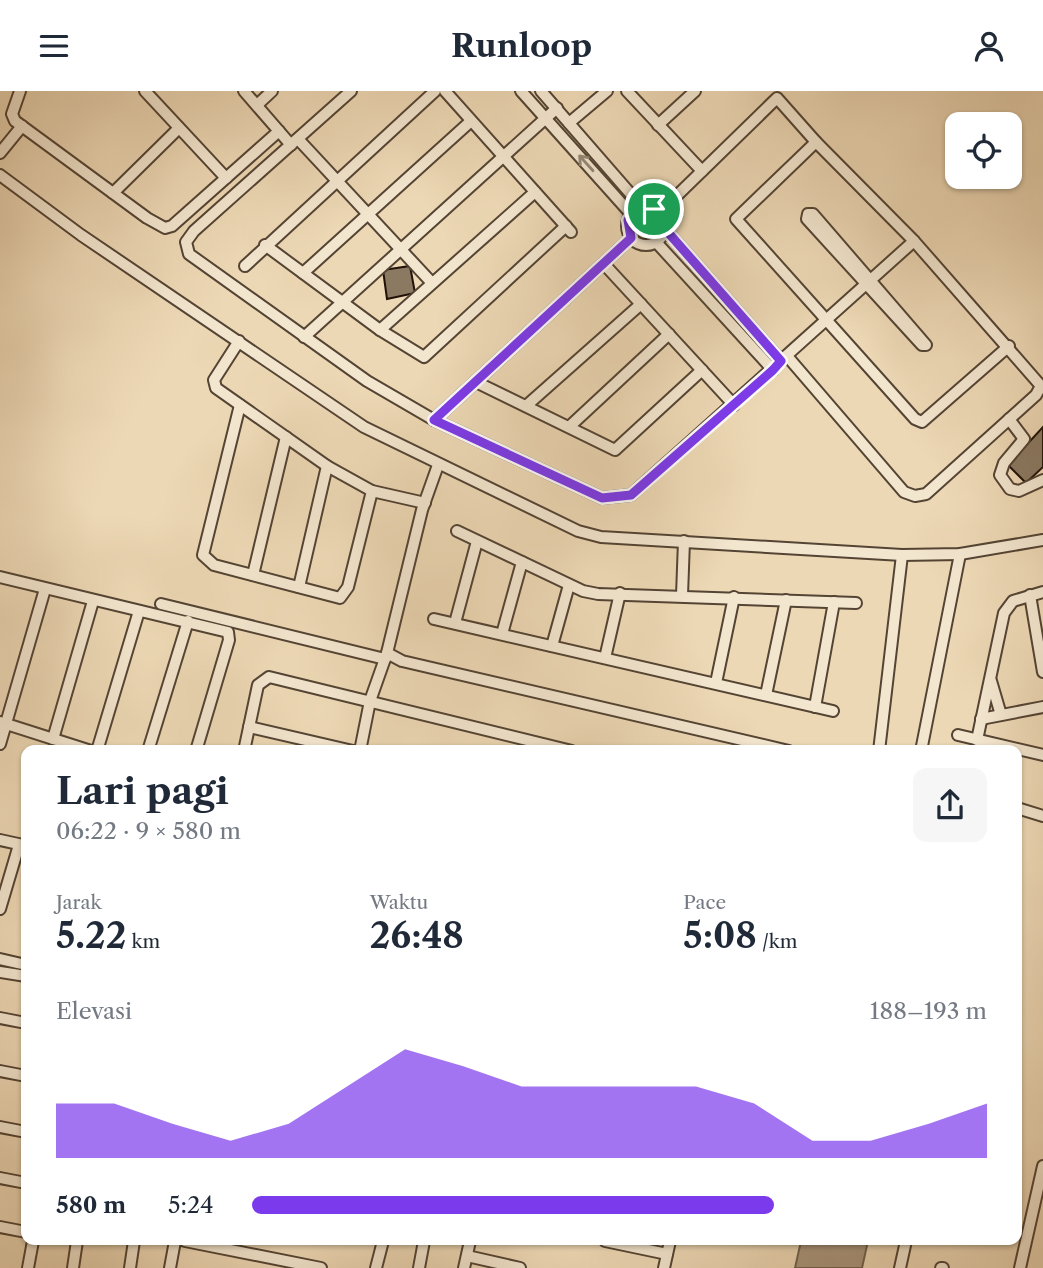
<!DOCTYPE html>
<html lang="id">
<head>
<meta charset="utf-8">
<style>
  :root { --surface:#fff; --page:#f6f6f7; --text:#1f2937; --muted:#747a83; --accent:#7c3aed }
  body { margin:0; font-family:"Libre Caslon Text",serif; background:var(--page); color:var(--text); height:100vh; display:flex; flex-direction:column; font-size:26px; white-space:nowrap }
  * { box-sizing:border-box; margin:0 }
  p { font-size:23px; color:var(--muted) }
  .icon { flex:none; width:38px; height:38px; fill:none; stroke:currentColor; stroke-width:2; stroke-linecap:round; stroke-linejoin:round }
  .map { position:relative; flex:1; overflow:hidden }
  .sheet { position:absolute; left:21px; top:654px; width:1001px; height:500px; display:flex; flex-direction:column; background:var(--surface); border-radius:14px; box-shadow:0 2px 5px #0004 }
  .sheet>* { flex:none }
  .fabs { position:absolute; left:945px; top:21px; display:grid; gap:14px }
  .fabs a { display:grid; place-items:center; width:77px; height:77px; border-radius:14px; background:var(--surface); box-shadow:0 2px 5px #0004; font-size:35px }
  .pin { position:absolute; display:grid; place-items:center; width:60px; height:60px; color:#fff; margin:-30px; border:4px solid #fff; border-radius:50%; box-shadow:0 2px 7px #0007 }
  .round { display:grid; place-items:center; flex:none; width:74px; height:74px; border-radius:14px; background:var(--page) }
  .overview { display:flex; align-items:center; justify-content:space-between; height:119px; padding:0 35px }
  h1 { font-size:38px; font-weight:700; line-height:52px }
  .stats { display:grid; grid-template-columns:repeat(3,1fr); gap:10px; height:119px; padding:7px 35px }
  .stats div { display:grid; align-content:center }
  .stats b { font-size:35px; font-weight:700 }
  .stats small { font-size:19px; font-weight:400 }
  .stats p { font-size:19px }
  .chart { height:196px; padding:14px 35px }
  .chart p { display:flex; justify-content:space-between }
  .chart svg { width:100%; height:126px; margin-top:7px; fill:var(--accent); opacity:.7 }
  ul { padding:0 35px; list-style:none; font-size:23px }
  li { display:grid; grid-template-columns:112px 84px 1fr; align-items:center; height:52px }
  li i { height:18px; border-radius:9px; background:var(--accent) }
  header { display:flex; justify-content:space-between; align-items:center; height:91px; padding:0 35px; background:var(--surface); font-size:32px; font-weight:700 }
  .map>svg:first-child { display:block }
  .green { fill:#cab698; stroke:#766450; stroke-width:2 }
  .water { fill:#a8957b; stroke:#72614d; stroke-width:2 }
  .building { fill:#8b7962; stroke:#211209; stroke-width:2 }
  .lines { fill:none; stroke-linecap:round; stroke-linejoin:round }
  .minor-casing { stroke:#544434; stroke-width:14 }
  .minor { stroke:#f3e6cf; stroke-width:10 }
  .oneway { stroke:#948776 }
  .route-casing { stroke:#fff; stroke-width:14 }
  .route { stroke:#7c3aed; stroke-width:9 }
</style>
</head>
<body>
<header><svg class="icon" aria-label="menu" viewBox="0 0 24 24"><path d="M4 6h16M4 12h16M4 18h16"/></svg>Runloop<svg class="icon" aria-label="person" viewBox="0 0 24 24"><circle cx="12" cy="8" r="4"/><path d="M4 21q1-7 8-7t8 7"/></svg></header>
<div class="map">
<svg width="1043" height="1177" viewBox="0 0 1043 1177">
  <rect width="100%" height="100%" fill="#edd8b5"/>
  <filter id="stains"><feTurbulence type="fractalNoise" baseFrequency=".00286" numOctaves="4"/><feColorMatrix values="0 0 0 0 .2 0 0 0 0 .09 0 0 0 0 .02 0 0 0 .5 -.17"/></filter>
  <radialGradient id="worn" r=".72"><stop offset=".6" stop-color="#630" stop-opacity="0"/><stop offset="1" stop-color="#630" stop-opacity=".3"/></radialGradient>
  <circle class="green" cx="648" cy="133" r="12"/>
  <polygon class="water" points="801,1150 868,1150 862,1177 795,1177"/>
  <g class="building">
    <polygon points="410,175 415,202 387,208 383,179"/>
    <polygon points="1043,336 1043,376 1026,392 1008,374"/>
  </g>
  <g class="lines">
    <defs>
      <g id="minor">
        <polyline points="20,0 12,23 15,30 147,127 165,137 172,135 279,40"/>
        <polyline points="145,0 226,87"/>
        <polyline points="244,0 291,54"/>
        <polyline points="351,0 194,140 186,151 189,163 367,290 434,329 602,407 631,404 914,150"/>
        <polyline points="445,0 571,141"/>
        <polyline points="521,0 631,123"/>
        <polyline points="541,0 642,116"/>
        <polyline points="627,0 702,80"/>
        <polyline points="257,14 272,0"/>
        <polyline points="569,32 607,0"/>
        <polyline points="658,34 695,0"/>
        <polyline points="298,48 432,192"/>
        <polyline points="0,62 22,35"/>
        <polyline points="0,84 81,144 364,336 578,440 601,446 902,464 960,463 1043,449"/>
        <polyline points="113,102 179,37"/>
        <circle cx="646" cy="135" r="19"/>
        <polyline points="660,121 777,7 816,51 736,128 915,328 922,331 1009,255"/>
        <polygon points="808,123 813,123 926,254 922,254 807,128"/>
        <polyline points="665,138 781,270"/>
        <polyline points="656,151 773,279"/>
        <polyline points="265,154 380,239 424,266 566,135"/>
        <polyline points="604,173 734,314"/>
        <polyline points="245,175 435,0"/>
        <polyline points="303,182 471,30"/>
        <polyline points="380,239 535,101"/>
        <polyline points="304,246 557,17"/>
        <polyline points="239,250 214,289 216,297 327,375 372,400 425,412"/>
        <polyline points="787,265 904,401 915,405 926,403 1036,304 1041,295 914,150 816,51"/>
        <polyline points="476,291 615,359 702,279"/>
        <polyline points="240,314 203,464 214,474 340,507 348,496 372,400"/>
        <polyline points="526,315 641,213"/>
        <polyline points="1009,328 1024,348 1004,372 1000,384 1010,398 1019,400 1043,389"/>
        <polyline points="434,329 631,147"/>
        <polyline points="569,336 669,243"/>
        <polyline points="438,374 422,419 387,562 402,570 789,660"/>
        <polyline points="457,440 583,500 598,503 856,512"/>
        <polyline points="253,484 286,346"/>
        <polyline points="0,486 228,541 229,549 196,660"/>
        <polyline points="299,496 327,375"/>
        <polyline points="682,504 684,450"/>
        <polyline points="1030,504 1043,581"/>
        <polyline points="161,513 385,568"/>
        <polyline points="434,528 833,620"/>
        <polyline points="455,532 477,450"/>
        <polyline points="502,543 522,471"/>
        <polyline points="552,555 569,494"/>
        <polyline points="605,567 620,502"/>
        <polyline points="991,590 1001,624"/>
        <polyline points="716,592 734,506"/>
        <polyline points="766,604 786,509"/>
        <polyline points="815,616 834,511"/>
        <polyline points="981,628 1043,616"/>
        <polyline points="0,631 91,660"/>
        <polyline points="249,636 353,660"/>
        <polyline points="958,644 1043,664"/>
        <polyline points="53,648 93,510"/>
        <polyline points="977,649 1004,522 1013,510 1043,501"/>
        <polyline points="0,653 45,498"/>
        <polyline points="97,660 139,520"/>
        <polyline points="148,660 188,530"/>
        <polyline points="244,660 258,594 269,586 572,660"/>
        <polyline points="360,660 370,610 387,562"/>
        <polyline points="879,660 902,464"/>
        <polyline points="921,660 960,463"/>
        <polyline points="1017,717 1043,725"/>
        <polyline points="0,749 23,754"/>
        <polyline points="0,818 19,754"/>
        <polyline points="0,868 26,874"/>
        <polyline points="0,881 26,885"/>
        <polyline points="0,927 26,932"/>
        <polyline points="0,980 26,985"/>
        <polyline points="0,1036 26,1041"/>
        <polyline points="0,1087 26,1092"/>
        <polyline points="0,1136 26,1141"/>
        <polyline points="185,1150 321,1177"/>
        <polyline points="605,1150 667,1163"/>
        <polyline points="467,1165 520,1177"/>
        <polyline points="28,1177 33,1150"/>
        <polyline points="73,1177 77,1150"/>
        <polyline points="130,1177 134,1150"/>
        <polyline points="170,1177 175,1150"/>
        <polyline points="376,1177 383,1150"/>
        <polyline points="419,1177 424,1150"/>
        <polyline points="464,1177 470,1150"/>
        <polyline points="664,1177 670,1150"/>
        <polyline points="900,1177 906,1150"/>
        <polyline points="941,1177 943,1177"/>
        <polyline points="1020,1177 1043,1075"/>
      </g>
    </defs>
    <use href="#minor" class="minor-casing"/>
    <use href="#minor" class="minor"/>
  </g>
  <defs><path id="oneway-shaft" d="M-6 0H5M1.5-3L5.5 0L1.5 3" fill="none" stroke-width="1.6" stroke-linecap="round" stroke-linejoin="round" transform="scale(1.75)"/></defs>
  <use class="oneway" href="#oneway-shaft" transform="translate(586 72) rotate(-132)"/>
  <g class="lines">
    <defs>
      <polygon id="route" points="642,116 660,121 665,138 781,270 773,279 631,404 602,407 434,329 631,147 628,129"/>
    </defs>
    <use href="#route" class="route-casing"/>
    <use href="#route" class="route"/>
  </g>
  <rect width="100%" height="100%" filter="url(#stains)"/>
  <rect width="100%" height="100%" fill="url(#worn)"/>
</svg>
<div class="fabs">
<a><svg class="icon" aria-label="locate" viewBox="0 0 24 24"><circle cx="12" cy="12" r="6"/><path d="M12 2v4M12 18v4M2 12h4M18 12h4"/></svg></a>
</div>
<div class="pin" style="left:654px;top:118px;background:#1e9e55"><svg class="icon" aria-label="arrive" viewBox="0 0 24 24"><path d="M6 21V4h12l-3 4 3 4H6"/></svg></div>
<section class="sheet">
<div class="overview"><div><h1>Lari pagi</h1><p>06:22 · 9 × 580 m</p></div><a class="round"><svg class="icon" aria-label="share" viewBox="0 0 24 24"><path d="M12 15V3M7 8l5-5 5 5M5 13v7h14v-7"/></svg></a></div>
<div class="stats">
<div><p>Jarak</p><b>5.22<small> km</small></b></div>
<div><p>Waktu</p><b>26:48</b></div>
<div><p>Pace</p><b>5:08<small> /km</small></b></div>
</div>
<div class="chart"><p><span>Elevasi</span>188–193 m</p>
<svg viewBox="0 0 160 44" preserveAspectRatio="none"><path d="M0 44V25L10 25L20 32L30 38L40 32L50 19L60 6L70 12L80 19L90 19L100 19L110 19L120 25L130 38L140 38L150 32L160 25V44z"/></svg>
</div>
<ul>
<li><b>580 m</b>5:24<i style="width:71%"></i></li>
</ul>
</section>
</div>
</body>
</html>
